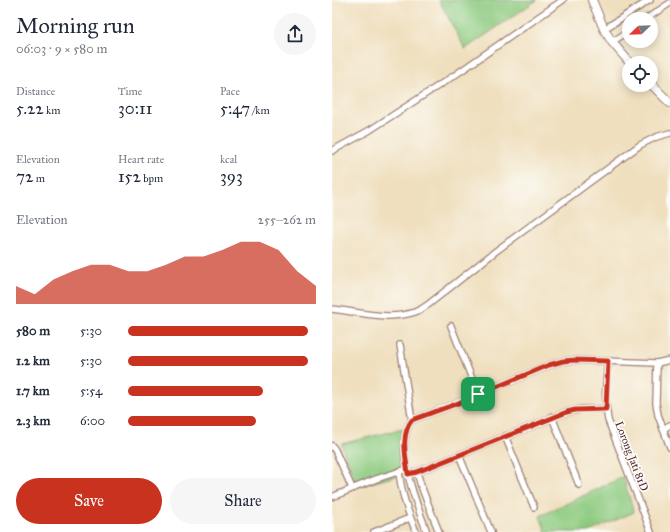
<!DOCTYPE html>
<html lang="en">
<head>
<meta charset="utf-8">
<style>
  :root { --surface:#fff; --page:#f6f6f7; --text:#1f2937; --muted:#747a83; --accent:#c8321e }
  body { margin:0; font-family:"IM FELL Great Primer",serif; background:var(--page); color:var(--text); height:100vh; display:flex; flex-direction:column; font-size:15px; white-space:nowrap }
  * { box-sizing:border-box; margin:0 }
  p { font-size:13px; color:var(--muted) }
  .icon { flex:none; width:22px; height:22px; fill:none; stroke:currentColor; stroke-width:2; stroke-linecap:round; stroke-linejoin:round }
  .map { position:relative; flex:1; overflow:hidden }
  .sheet { display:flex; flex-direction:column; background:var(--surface); width:332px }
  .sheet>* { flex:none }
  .needle { width:26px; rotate:247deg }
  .fabs { position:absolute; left:290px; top:12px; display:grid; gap:8px }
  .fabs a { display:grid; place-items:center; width:36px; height:36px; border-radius:50%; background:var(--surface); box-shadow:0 2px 10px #0003; font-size:20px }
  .pin { position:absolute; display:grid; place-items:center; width:34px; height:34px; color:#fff; margin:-17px; border-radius:8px; box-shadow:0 2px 6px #0006 }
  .round { display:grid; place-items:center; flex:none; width:42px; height:42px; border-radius:21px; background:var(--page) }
  .headline { display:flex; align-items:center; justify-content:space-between; height:68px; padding:0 16px }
  h1 { font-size:22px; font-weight:600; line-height:30px }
  .stats { display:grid; grid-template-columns:repeat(3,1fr); gap:6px; height:68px; padding:4px 16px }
  .stats div { display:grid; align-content:center }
  .stats b { font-size:17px; font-weight:600 }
  .stats small { font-size:11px; font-weight:400 }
  .stats p { font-size:11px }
  .chart { height:112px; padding:8px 16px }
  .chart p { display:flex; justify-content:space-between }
  .chart svg { width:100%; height:72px; margin-top:4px; fill:var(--accent); opacity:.7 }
  .cta { display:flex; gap:8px; margin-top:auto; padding:8px 16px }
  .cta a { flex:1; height:46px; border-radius:24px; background:var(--accent); color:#fff; font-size:16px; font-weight:600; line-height:46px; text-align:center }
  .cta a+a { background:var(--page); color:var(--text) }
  ul { padding:0 16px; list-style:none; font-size:13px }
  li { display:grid; grid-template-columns:64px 48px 1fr; align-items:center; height:30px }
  li i { height:10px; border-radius:5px; background:var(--accent) }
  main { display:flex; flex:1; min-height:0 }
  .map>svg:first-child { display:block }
  .green { fill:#8dca80; stroke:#6c7456 }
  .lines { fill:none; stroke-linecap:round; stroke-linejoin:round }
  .minor-casing { stroke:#9c7f74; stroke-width:8 }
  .secondary-casing { stroke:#9c7f74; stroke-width:10 }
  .minor { stroke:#fff; stroke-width:5.5 }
  .secondary { stroke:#fff; stroke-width:8 }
  .route-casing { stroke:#fff; stroke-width:8 }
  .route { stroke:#c8321e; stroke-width:5 }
  .labels { text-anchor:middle; stroke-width:3.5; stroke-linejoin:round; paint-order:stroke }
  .street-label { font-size:11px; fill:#4a1f2b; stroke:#fdfcf7 }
</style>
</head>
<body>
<main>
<section class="sheet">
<div class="headline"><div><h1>Morning run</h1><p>06:03 · 9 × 580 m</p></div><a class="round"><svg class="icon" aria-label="share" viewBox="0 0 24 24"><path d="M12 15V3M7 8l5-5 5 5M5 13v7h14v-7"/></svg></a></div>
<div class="stats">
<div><p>Distance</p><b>5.22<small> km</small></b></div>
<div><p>Time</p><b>30:11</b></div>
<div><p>Pace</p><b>5:47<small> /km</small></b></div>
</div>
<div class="stats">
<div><p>Elevation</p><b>72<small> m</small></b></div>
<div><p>Heart rate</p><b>152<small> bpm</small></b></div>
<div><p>kcal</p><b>393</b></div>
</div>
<div class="chart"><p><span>Elevation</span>255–262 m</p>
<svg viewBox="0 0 160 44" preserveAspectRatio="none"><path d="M0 44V33L10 38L20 29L30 24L40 20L50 20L60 24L70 24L80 20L90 15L100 15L110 11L120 6L130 6L140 11L150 24L160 33V44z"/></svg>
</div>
<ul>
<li><b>580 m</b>5:30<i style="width:96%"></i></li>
<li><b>1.2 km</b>5:30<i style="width:96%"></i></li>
<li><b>1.7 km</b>5:54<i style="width:72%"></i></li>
<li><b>2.3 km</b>6:00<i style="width:68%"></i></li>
</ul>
<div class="cta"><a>Save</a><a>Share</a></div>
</section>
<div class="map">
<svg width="338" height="532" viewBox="0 0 338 532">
  <rect width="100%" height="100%" fill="#fdfcf7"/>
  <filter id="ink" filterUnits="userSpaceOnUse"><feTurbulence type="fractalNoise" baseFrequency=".025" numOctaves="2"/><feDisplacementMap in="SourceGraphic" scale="8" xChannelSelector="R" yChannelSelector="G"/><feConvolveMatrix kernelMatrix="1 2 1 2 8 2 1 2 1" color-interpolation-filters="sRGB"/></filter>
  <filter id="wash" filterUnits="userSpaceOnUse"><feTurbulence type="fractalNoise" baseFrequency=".012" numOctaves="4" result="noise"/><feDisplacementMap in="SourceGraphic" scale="16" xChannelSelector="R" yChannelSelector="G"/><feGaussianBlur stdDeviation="0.9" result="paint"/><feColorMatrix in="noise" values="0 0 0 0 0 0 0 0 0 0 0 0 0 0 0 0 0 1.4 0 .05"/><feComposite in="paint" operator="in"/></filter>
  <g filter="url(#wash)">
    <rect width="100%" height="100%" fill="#efdfbe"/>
    <g class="green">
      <polygon points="107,0 205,0 133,49"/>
      <polygon points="70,429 74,473 25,487 9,444"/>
      <polygon points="291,477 302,512 257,532 214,532 208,516"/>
    </g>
  </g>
  <g filter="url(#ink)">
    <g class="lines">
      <defs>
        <g id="minor">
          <polyline points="314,19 338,3"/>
          <polyline points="272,29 318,0"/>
          <polyline points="280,42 297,31"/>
          <polyline points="0,151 38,130 126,73 231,0"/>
          <path d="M0,309C26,312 57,321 83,312C88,310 93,307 97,304L164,251L308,145L324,137L338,133"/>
          <polyline points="119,326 146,394"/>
          <polyline points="68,345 80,420"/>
          <path d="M276,361C274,381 272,400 276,420L319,532"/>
          <polyline points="325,363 324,403 326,415 338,447"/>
          <polyline points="220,417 247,485"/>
          <polyline points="331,429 338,425"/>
          <polyline points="173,436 202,507"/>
          <polyline points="0,446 3,450 20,488"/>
          <polyline points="127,455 159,532"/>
          <path d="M67,471C69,493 76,512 84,532"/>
          <polyline points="85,472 89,486 107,532"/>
          <polyline points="76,474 85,472 235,412 250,409 274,409"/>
          <polyline points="0,497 44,479 75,469"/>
          <polyline points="42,532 78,518"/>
          <path d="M95,532C85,506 60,444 80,420L124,404L217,365L231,361L243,360L325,363L338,360"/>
        </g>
        <g id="secondary">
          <polyline points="260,0 272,29 280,42 298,63"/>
          <polyline points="319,84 338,103"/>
        </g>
      </defs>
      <use href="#minor" class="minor-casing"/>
      <use href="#secondary" class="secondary-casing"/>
      <use href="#minor" class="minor"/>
      <use href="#secondary" class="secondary"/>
    </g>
  </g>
  <g class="lines" filter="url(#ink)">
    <defs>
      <path id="route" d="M243,360L276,361L274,409L243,410L235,412L85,472L76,474C74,457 68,435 80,420L124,404L217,365L231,361Z"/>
    </defs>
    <use href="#route" class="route-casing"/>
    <use href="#route" class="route"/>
  </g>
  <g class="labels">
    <g class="street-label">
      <text transform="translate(300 456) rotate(69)" y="4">Lorong Jati 81D</text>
    </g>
  </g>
</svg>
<div class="fabs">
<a><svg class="needle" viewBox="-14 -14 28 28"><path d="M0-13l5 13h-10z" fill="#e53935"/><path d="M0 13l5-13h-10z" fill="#747a83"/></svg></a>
<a><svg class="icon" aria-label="locate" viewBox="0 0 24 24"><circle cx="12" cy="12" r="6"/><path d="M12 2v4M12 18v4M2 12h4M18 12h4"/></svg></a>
</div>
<div class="pin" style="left:146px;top:394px;background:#1e9e55"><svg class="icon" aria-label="arrive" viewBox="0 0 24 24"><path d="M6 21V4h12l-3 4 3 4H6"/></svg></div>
</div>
</main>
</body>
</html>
